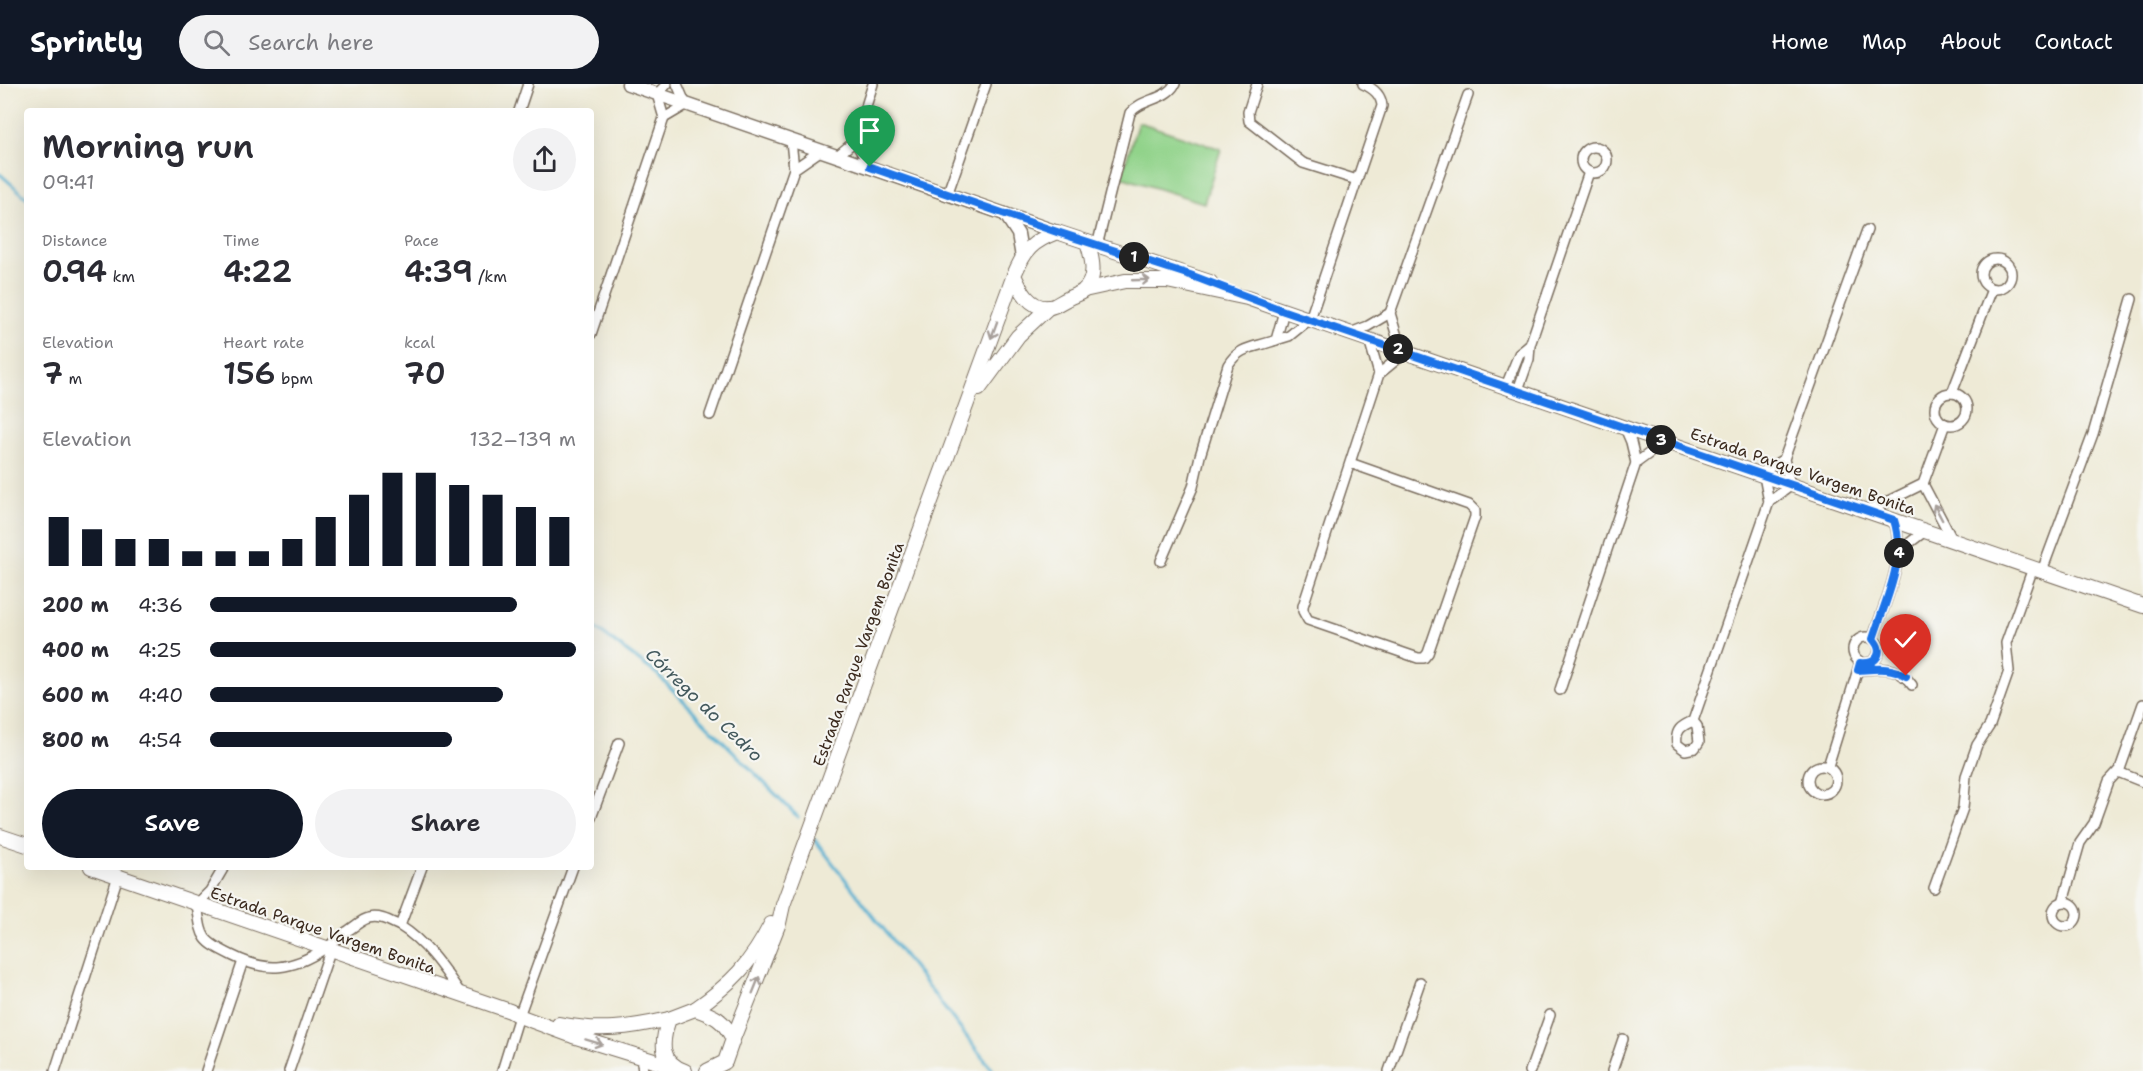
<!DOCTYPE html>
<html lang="en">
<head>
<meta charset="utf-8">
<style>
  :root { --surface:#fff; --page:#f2f2f3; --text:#2b2b33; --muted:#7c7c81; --accent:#111827 }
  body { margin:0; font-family:"Shantell Sans",sans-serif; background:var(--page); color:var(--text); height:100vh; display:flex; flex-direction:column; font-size:22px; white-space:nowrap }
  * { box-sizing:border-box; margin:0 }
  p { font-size:20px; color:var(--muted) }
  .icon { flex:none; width:33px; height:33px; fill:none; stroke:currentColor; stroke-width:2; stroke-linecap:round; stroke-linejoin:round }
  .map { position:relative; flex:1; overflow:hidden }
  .sheet { position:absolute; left:24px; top:24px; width:570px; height:762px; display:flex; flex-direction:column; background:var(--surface); border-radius:6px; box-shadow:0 6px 24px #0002 }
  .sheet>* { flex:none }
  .pin { position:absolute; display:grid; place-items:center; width:51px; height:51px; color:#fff; margin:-62px -26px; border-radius:50% 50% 50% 0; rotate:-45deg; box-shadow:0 0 6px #0007 }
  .pin .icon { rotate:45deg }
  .km { position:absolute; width:30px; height:30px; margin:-15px; border-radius:50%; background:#222; color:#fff; font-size:16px; line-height:30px; text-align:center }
  .round { display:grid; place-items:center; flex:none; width:63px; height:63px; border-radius:32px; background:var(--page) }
  .headline { display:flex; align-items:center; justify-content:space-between; height:102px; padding:0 18px }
  h1 { font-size:33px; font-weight:600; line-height:45px }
  .figures { display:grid; grid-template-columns:repeat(3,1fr); gap:9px; height:102px; padding:6px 18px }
  .figures div { display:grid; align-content:center }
  .figures b { font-size:30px; font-weight:600 }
  .figures small { font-size:16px; font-weight:400 }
  .figures p { font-size:16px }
  .chart { height:168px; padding:12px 18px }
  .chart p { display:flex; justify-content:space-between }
  .chart svg { width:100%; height:108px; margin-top:6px; stroke:var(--accent); stroke-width:6 }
  .button { display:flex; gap:12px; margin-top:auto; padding:12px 18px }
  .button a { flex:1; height:69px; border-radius:36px; background:var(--accent); color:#fff; font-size:24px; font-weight:600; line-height:69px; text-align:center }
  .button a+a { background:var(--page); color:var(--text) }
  ul { padding:0 18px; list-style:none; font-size:20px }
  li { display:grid; grid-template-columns:96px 72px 1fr; align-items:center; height:45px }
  li i { height:15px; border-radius:8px; background:var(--accent) }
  header { display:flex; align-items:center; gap:36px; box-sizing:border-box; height:84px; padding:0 30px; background:var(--accent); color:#fff }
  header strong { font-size:28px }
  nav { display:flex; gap:33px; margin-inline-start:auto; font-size:21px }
  .search { width:420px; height:54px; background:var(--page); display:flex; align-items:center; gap:15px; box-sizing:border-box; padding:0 21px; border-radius:33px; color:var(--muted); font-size:22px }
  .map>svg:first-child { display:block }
  .green { fill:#91d38a; stroke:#667e54; stroke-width:1.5 }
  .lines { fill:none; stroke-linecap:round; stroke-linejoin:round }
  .stream { stroke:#52afd1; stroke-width:3 }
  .minor-casing { stroke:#7a6d5e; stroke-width:12 }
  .tertiary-casing { stroke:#7a6d5e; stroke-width:15 }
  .secondary-casing { stroke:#7a6d5e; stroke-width:16 }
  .minor { stroke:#fff; stroke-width:9 }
  .tertiary { stroke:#fff; stroke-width:12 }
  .secondary { stroke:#fff; stroke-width:14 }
  .oneway { stroke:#a79f9a }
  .route-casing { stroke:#fff; stroke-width:12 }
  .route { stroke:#1a73e8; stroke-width:8 }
  .labels { text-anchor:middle; stroke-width:4.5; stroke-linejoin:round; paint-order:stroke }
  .street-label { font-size:16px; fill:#3b2a1e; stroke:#f6f6f2 }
  .water-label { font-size:18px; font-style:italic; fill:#43595d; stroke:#f6f6f2 }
</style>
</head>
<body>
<header>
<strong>Sprintly</strong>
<div class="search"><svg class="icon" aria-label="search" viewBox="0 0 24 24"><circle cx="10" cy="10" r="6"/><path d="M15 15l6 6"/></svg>Search here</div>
<nav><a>Home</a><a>Map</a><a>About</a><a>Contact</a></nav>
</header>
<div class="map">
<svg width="2143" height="987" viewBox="0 0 2143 987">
  <rect width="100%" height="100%" fill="#f6f6f2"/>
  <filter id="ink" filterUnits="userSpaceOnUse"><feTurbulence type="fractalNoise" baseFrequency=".0167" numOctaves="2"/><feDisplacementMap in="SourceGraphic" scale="12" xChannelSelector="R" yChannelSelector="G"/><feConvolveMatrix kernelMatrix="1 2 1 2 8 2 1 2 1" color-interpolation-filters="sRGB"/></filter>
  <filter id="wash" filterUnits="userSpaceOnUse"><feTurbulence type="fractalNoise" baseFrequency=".008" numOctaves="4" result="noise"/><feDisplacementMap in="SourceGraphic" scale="24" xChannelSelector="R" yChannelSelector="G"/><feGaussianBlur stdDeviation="1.35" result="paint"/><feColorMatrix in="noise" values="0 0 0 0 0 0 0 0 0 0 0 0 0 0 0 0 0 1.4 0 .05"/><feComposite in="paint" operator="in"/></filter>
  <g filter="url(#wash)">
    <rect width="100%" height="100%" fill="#eeead6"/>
    <polygon class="green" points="1138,38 1221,65 1204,119 1121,93"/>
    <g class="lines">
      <g class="stream">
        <polyline points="0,90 27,114"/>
        <polyline points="591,541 657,590 798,733"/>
        <polyline points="815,756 993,987"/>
      </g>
    </g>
  </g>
  <g filter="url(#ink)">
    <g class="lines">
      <defs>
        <g id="minor">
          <polyline points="1257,0 1248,28 1249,37 1303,79 1357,96"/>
          <polyline points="519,27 528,0"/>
          <polyline points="664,34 686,21 677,0"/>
          <polyline points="855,57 870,83"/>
          <circle cx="1594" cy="76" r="13"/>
          <polyline points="837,72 855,57 873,0"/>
          <polyline points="794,85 820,67"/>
          <polyline points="947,111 986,0"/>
          <path d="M1097,162L1130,29C1142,14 1165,17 1175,0"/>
          <circle cx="1996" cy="190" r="15"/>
          <polyline points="1350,249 1368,242 1390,229"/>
          <polyline points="591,250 664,34 657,10 667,0"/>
          <polyline points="1369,255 1379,290"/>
          <path d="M1276,256L1289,252L1310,235L1382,22C1381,10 1373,4 1363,0"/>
          <polyline points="1401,266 1390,229 1468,11"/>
          <polyline points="1506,302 1519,270 1530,261"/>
          <polyline points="1518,306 1529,275 1530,261 1589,88"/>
          <polyline points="1952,309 1992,205"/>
          <circle cx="1951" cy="325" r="16"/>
          <polyline points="710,331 794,85 791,57"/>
          <polyline points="1350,379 1469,421 1475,427 1475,433 1428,569 1424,574 1418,574 1308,536 1303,527 1303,522 1379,290 1406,268"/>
          <polyline points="1636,379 1666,357"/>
          <polyline points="1759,390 1784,375"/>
          <polyline points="1790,400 1784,375 1867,146"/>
          <polyline points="1923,400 1952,455"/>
          <polyline points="1769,418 1792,401"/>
          <polyline points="1866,428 1923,400 1945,340"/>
          <polyline points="1900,473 1908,460 1925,447"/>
          <path d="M1161,477L1193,403L1200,372L1228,281C1240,261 1256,264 1276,256L1284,227"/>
          <polyline points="2042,487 2093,350 2132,215"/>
          <circle cx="1866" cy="566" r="13"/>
          <path d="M1873,554C1885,517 1907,475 1894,436"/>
          <path d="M1861,586C1883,584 1898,581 1912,601"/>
          <polyline points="1560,606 1636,379 1631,358 1625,344"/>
          <path d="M1693,637L1697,642L1699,658L1695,664L1685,666L1677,660C1675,646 1681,642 1693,637L1769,418L1764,392"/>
          <polyline points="1828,682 1860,579"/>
          <circle cx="1822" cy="696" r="14"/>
          <polyline points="2118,688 2143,698"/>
          <polyline points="591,734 619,659"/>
          <path d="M224,783L210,807L197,820C202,854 200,856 233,872C267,889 292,886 324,865C332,861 338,853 346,848C353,844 362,835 369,834C380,831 391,838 400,842L422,783"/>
          <polyline points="1934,804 1963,724 1966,692 1977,661 1990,641 2009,587 2006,559 2033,484"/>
          <circle cx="2065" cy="830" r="12"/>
          <polyline points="2063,818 2080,759 2094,739 2109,697 2120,685 2143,620"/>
          <path d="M400,842C426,858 444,885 461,910"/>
          <polyline points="641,972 643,987"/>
          <polyline points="55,987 118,792"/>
          <polyline points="206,987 243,877"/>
          <polyline points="289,987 330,867"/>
          <polyline points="502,987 519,932 573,783"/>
          <polyline points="1389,987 1420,898"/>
          <polyline points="1530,987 1550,931"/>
          <polyline points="1612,987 1623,955"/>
        </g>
        <g id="tertiary">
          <polyline points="628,0 1057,148"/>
          <polyline points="1005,130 1018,150 1022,173"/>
        </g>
        <g id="secondary">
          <path d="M1057,148L1087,158C1092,173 1098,195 1083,207C1079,210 1072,212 1067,215C1062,217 1055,223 1050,223C1030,226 1020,205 1014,191C1025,166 1031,158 1057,148Z"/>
          <polyline points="1087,158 1210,198"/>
          <polyline points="1084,206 1125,197 1167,197 1247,214 2143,522"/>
          <polyline points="979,305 1018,252 1049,223"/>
          <polyline points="0,752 27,761"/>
          <polyline points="91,783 510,927 519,932 573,952 673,983"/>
          <path d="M695,925C731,900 751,880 771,840"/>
          <path d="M559,940C600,948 629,944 669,935"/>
          <polyline points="733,955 779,839 783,821 1014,191"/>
          <path d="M685,987C659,978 661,958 669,935L695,925C715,932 723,935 733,955L725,978L707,987"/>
        </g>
      </defs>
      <use href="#minor" class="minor-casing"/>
      <use href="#tertiary" class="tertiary-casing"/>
      <use href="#secondary" class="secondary-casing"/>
      <use href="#minor" class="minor"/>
      <use href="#tertiary" class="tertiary"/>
      <use href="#secondary" class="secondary"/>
    </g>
    <defs><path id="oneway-shaft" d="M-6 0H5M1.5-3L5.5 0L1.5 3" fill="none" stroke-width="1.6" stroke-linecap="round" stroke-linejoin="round" transform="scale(1.5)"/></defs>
    <g class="oneway">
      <use href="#oneway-shaft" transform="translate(1141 196) rotate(-2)"/>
      <use href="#oneway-shaft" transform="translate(994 246) rotate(110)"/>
      <use href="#oneway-shaft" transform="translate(1938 428) rotate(-118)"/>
      <use href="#oneway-shaft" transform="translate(756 901) rotate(-68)"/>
      <use href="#oneway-shaft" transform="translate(594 958) rotate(17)"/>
    </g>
  </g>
  <g class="lines" filter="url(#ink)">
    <defs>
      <path id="route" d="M870,83L1057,148L1190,191L1284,227L1894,436C1907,475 1885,517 1873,555C1885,568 1877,581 1860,579L1858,586C1875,585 1891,582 1906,592"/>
    </defs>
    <use href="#route" class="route-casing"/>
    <use href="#route" class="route"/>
  </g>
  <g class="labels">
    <g class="street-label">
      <text transform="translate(1803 387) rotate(19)" y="6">Estrada Parque Vargem Bonita</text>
      <text transform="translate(858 570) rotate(-70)" y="6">Estrada Parque Vargem Bonita</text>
      <text transform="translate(323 846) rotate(19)" y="6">Estrada Parque Vargem Bonita</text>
    </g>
    <g class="water-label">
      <text transform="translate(704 621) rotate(44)" y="6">Córrego do Cedro</text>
    </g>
  </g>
</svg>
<div class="pin" style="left:870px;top:83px;background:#1e9e55"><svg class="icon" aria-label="arrive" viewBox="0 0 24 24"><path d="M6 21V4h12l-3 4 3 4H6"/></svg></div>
<div class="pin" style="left:1906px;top:592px;background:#d93025"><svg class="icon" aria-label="check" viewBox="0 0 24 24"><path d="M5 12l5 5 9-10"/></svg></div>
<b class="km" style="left:1134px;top:173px">1</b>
<b class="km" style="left:1398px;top:265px">2</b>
<b class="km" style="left:1661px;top:356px">3</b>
<b class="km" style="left:1899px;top:469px">4</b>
<section class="sheet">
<div class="headline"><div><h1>Morning run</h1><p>09:41</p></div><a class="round"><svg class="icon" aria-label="share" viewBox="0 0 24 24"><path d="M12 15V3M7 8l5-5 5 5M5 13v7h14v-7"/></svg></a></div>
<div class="figures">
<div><p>Distance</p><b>0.94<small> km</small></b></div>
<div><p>Time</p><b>4:22</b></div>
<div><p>Pace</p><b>4:39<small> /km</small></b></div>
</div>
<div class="figures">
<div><p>Elevation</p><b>7<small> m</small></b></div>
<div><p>Heart rate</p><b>156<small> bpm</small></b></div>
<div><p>kcal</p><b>70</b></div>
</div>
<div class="chart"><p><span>Elevation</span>132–139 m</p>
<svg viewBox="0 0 160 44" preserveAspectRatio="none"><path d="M5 44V24M15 44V29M25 44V33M35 44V33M45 44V38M55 44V38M65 44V38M75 44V33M85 44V24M95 44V15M105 44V6M115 44V6M125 44V11M135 44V15M145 44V20M155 44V24"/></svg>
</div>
<ul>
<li><b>200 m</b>4:36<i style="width:84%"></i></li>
<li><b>400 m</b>4:25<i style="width:100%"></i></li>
<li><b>600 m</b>4:40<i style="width:80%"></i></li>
<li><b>800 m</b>4:54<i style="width:66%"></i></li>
</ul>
<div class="button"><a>Save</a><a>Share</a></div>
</section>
</div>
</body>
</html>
